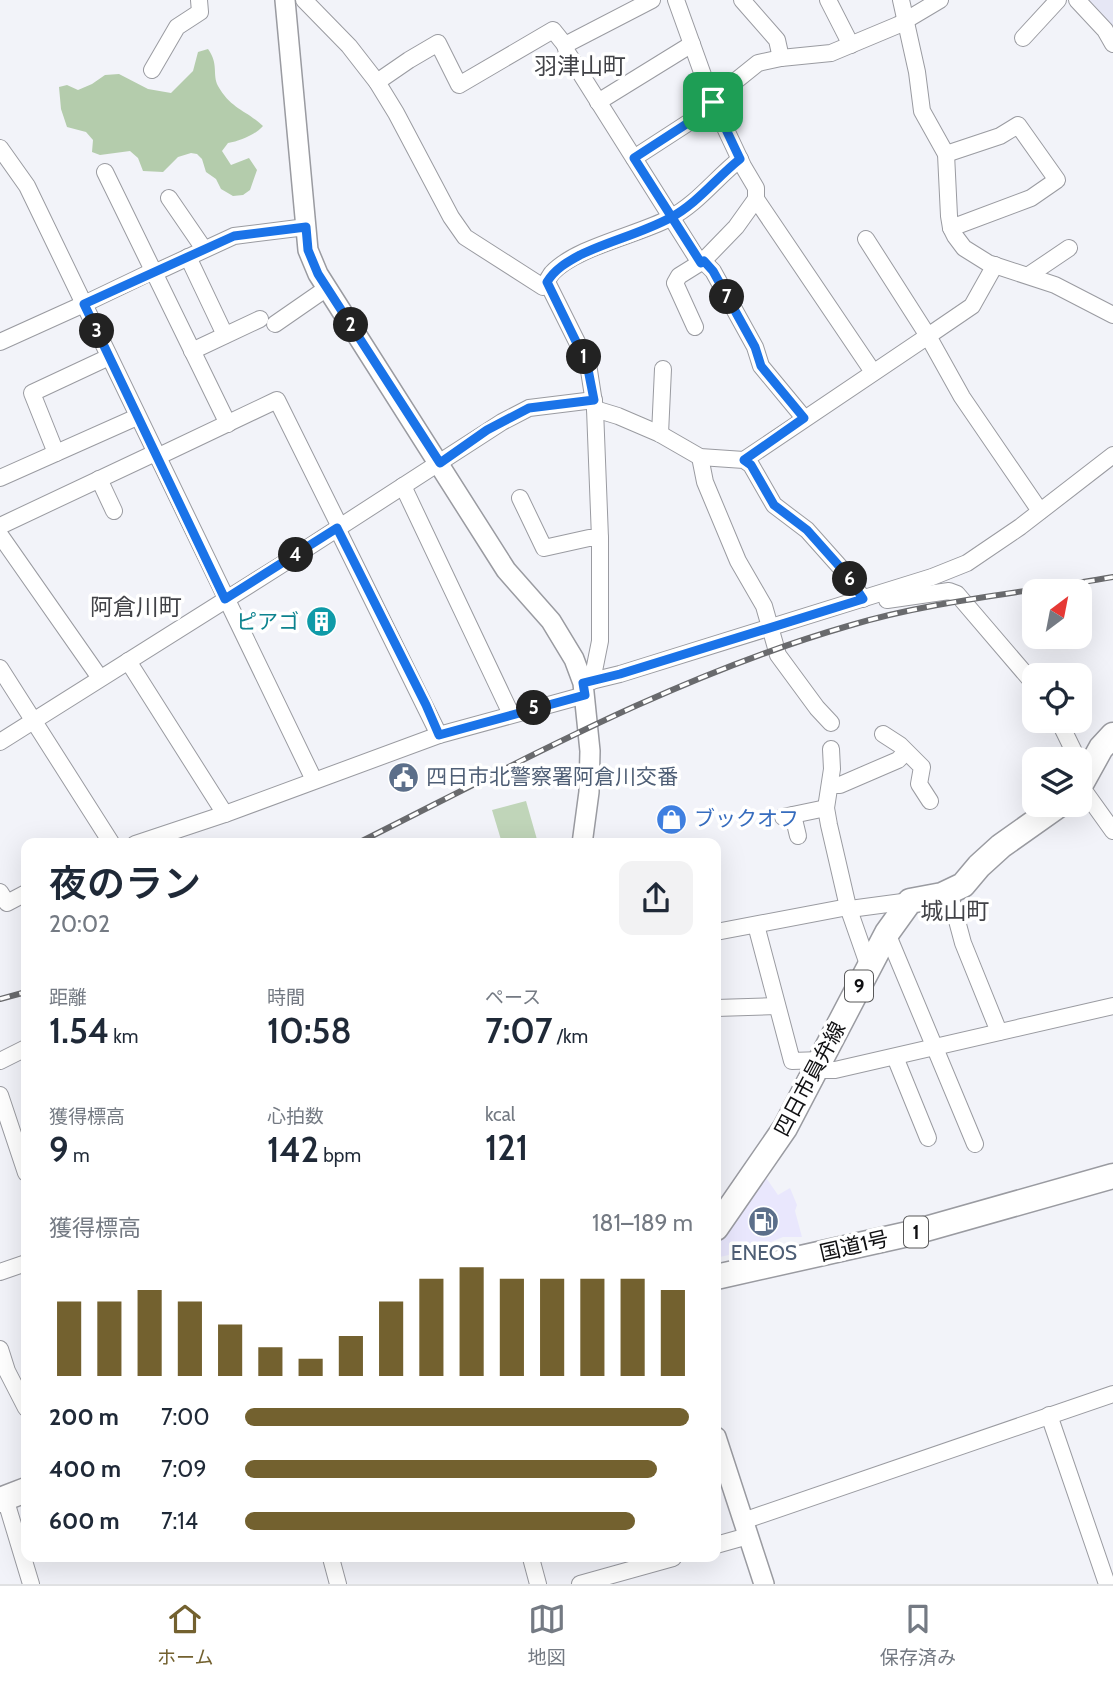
<!DOCTYPE html>
<html lang="ja">
<head>
<meta charset="utf-8">
<style>
  :root { --surface:#fff; --page:#f2f2f3; --text:#1f2937; --muted:#747a83; --line:#e0e1e3; --accent:#73612f }
  body { margin:0; font-family:Cabin,"Noto Sans JP",sans-serif; background:var(--page); color:var(--text); height:100vh; display:flex; flex-direction:column; font-size:26px; white-space:nowrap }
  * { box-sizing:border-box; margin:0 }
  p { font-size:23px; color:var(--muted) }
  .icon { flex:none; width:38px; height:38px; fill:none; stroke:currentColor; stroke-width:2; stroke-linecap:round; stroke-linejoin:round }
  .map { position:relative; flex:1; overflow:hidden }
  .drawer { position:absolute; left:21px; top:838px; width:700px; height:724px; display:flex; flex-direction:column; background:var(--surface); border-radius:14px; box-shadow:0 7px 28px #0002 }
  .drawer>* { flex:none }
  .needle { width:46px; rotate:32deg }
  .controls { position:absolute; left:1022px; top:579px; display:grid; gap:14px }
  .controls a { display:grid; place-items:center; width:70px; height:70px; border-radius:14px; background:var(--surface); box-shadow:0 7px 28px #0002; font-size:35px }
  .pin { position:absolute; display:grid; place-items:center; width:60px; height:60px; color:#fff; margin:-30px; border-radius:14px; box-shadow:0 4px 10px #0006 }
  .km { position:absolute; width:35px; height:35px; margin:-18px; border-radius:50%; background:#222; color:#fff; font-size:19px; line-height:35px; text-align:center }
  .round { display:grid; place-items:center; flex:none; width:74px; height:74px; border-radius:14px; background:var(--page) }
  .summary { display:flex; align-items:center; justify-content:space-between; height:119px; padding:0 28px }
  h1 { font-size:38px; font-weight:600; line-height:52px }
  .stats { display:grid; grid-template-columns:repeat(3,1fr); gap:10px; height:119px; padding:7px 28px }
  .stats div { display:grid; align-content:center }
  .stats b { font-size:35px; font-weight:600 }
  .stats small { font-size:19px; font-weight:400 }
  .stats p { font-size:19px }
  .chart { height:196px; padding:14px 28px }
  .chart p { display:flex; justify-content:space-between }
  .chart svg { width:100%; height:126px; margin-top:7px; stroke:var(--accent); stroke-width:6 }
  ul { padding:0 28px; list-style:none; font-size:23px }
  li { display:grid; grid-template-columns:112px 84px 1fr; align-items:center; height:52px }
  li i { height:18px; border-radius:9px; background:var(--accent) }
  .tabs { display:flex; justify-content:space-around; align-items:center; height:98px; border-top:2px solid var(--line); background:var(--surface); font-size:19px; color:var(--muted) }
  .tabs a { display:grid; justify-items:center; gap:4px }
  .tabs .current { color:var(--accent) }
  .map>svg:first-child { display:block }
  .commercial { fill:#e9e7fd }
  .built { fill:#e6e7f5 }
  .green { fill:#c0d5b9 }
  .forest { fill:#b4ccac }
  .lines { fill:none; stroke-linecap:round; stroke-linejoin:round }
  .minor-casing { stroke:#9a9ba1; stroke-width:18 }
  .tertiary-casing { stroke:#9a9ba1; stroke-width:22 }
  .primary-casing { stroke:#9a9ba1; stroke-width:27 }
  .trunk-casing { stroke:#9a9ba1; stroke-width:27 }
  .minor { stroke:#fff; stroke-width:16 }
  .tertiary { stroke:#fff; stroke-width:19 }
  .primary { stroke:#fff; stroke-width:24 }
  .trunk { stroke:#fff; stroke-width:24 }
  .rail-casing { stroke:#696a6d; stroke-width:6 }
  .rail { stroke:#fff; stroke-width:3.5; stroke-dasharray:10; stroke-linecap:butt }
  .route-casing { stroke:#fff; stroke-width:14 }
  .route { stroke:#1a73e8; stroke-width:9 }
  .labels { text-anchor:middle; stroke-width:7; stroke-linejoin:round; paint-order:stroke }
  .shield { fill:#fff; stroke:#585859; stroke-width:2 }
  .shield-label { font-size:19px; font-weight:bold; fill:#101012 }
  .culture-label { font-size:21px; fill:#0d838f; stroke:#fff; text-anchor:end }
  .service-label { font-size:21px; fill:#4e5e75; stroke:#fff; text-anchor:start }
  .shop-label { font-size:21px; fill:#366cbe; stroke:#fff; text-anchor:start }
  .street-label { font-size:21px; fill:#101012; stroke:#fff }
  .neighbourhood-label { font-size:23px; fill:#414247; stroke:#fff }
</style>
</head>
<body>
<div class="map">
<svg width="1113" height="1584" viewBox="0 0 1113 1584">
  <rect width="100%" height="100%" fill="#f2f3f9"/>
  <polygon class="commercial" points="762,1172 778,1195 790,1188 797,1205 795,1211 802,1237 783,1237 753,1249 716,1258 716,1248 724,1232"/>
  <polygon class="built" points="1087,0 1113,0 1113,31"/>
  <polygon class="green" points="526,801 538,843 502,843 492,810"/>
  <path class="forest" d="M208,49C219,64 212,74 218,86C231,109 246,110 263,126C255,135 240,141 228,143L222,151L231,165L249,158L257,170L250,190L243,195L233,196L221,189L216,179L206,172L202,159L197,154L191,153L178,157L163,172L143,171L138,158L130,151L100,155L92,152L93,140L86,132L67,127L61,109L59,87L67,85L78,90L92,84L105,75L119,74L148,89L171,93L193,71L198,52Z"/>
  <g class="lines">
    <defs>
      <g id="minor">
        <path d="M304,0L349,46L377,82L396,113L451,217L465,237L543,287C546,283 549,277 552,273C576,247 638,235 670,218C697,204 716,178 740,159"/>
        <polyline points="676,0 712,100 743,166 756,188 756,199 873,372"/>
        <polyline points="742,0 777,40 781,58"/>
        <polyline points="828,0 851,45"/>
        <polyline points="901,0 917,72 922,111 946,154 949,216 951,228 955,236 964,248 988,263 1055,285 1113,315"/>
        <polyline points="1077,0 1105,30 1113,44"/>
        <polyline points="1023,38 1058,0"/>
        <polyline points="565,45 567,52 700,263"/>
        <polyline points="152,70 177,27 200,12 199,0"/>
        <polyline points="377,82 409,60 438,43 459,85 553,30 565,45 652,0"/>
        <polyline points="598,102 692,44"/>
        <polyline points="0,148 27,186 314,780"/>
        <polyline points="946,154 1000,136 1018,125 1057,180 1031,198 951,228"/>
        <polyline points="634,158 691,121 712,100 758,63 781,58 831,53 898,25 940,0"/>
        <polyline points="105,172 228,424"/>
        <polyline points="169,198 204,249"/>
        <polyline points="866,239 928,336 972,306 995,265"/>
        <polyline points="188,257 225,335"/>
        <polyline points="703,261 736,227 756,199"/>
        <polyline points="154,273 234,236 306,227"/>
        <polyline points="1029,275 1069,248"/>
        <polyline points="547,282 588,364 595,409 600,538 600,641 592,681"/>
        <polyline points="84,304 153,271"/>
        <polyline points="275,324 327,288"/>
        <polyline points="695,327 675,283 679,276 703,261 713,271 755,347 761,366 804,418"/>
        <polyline points="0,342 84,304"/>
        <polyline points="192,351 260,319"/>
        <polyline points="595,409 618,416 660,434 700,457 744,460 751,465 774,505 807,530 848,576 863,599"/>
        <polyline points="660,434 663,369"/>
        <polyline points="56,453 32,393 109,357"/>
        <polyline points="157,457 277,400 340,527"/>
        <polyline points="700,457 705,482 738,561 764,606 778,655 817,708 831,723"/>
        <polyline points="744,460 928,336 962,397 1040,511"/>
        <polyline points="0,478 137,417"/>
        <polyline points="99,479 114,511"/>
        <polyline points="403,486 511,714"/>
        <polyline points="520,498 544,548 589,538 600,538"/>
        <polyline points="0,526 155,453"/>
        <polyline points="337,528 439,735"/>
        <polyline points="0,535 100,678"/>
        <polyline points="887,600 949,591 957,594 1034,684"/>
        <polyline points="128,661 225,814"/>
        <polyline points="0,668 112,844"/>
        <polyline points="583,683 620,674 932,577 967,563 1020,527 1113,455"/>
        <polyline points="1059,721 1078,760"/>
        <polyline points="883,734 900,745 922,767 919,784 930,801"/>
        <polyline points="0,742 281,565 502,422 529,408 594,400"/>
        <polyline points="831,749 832,769 826,808 829,825 848,907 869,967"/>
        <polyline points="830,785 840,785 898,760 906,752"/>
        <polyline points="1080,785 1113,831"/>
        <polyline points="793,815 798,836"/>
        <polyline points="783,817 826,808"/>
        <polyline points="135,844 225,814 439,735 585,695"/>
        <polyline points="949,891 963,943 999,1032"/>
        <polyline points="0,892 7,903 26,893"/>
        <polyline points="850,909 910,901"/>
        <polyline points="756,925 792,1061 821,1060"/>
        <polyline points="716,932 848,907"/>
        <polyline points="887,933 975,1144"/>
        <polyline points="716,1008 777,1006"/>
        <polyline points="895,1057 928,1138"/>
        <polyline points="0,1061 26,1048"/>
        <polyline points="816,1070 835,1070 1113,1006"/>
        <polyline points="0,1095 26,1173"/>
        <polyline points="0,1272 26,1263"/>
        <polyline points="0,1349 7,1371 26,1408"/>
        <polyline points="1049,1415 1107,1584"/>
        <polyline points="5,1498 31,1584"/>
        <polyline points="743,1521 1113,1394"/>
        <polyline points="716,1545 748,1536"/>
        <polyline points="331,1558 338,1584"/>
        <polyline points="531,1558 538,1584"/>
        <polyline points="580,1584 673,1558"/>
      </g>
      <g id="tertiary">
        <polyline points="285,0 308,250 318,274 506,570 551,621 574,659 583,683 590,751 589,792 582,844"/>
        <polyline points="716,1437 764,1584"/>
      </g>
      <g id="primary">
        <polyline points="1080,786 1101,748 1113,735"/>
        <polyline points="716,1228 785,1128 887,933 910,901 942,895 963,885 979,866 1001,846 1059,805"/>
      </g>
      <g id="trunk">
        <polyline points="716,1277 908,1234 1113,1176"/>
        <polyline points="0,1500 26,1490"/>
      </g>
    </defs>
    <use href="#minor" class="minor-casing"/>
    <use href="#tertiary" class="tertiary-casing"/>
    <use href="#primary" class="primary-casing"/>
    <use href="#trunk" class="trunk-casing"/>
    <use href="#minor" class="minor"/>
    <use href="#tertiary" class="tertiary"/>
    <use href="#primary" class="primary"/>
    <use href="#trunk" class="trunk"/>
    <defs>
      <g id="rail">
        <path d="M356,844C516,764 675,676 848,626C935,600 1025,593 1113,577"/>
        <polyline points="0,999 26,992"/>
      </g>
    </defs>
    <use href="#rail" class="rail-casing"/>
    <use href="#rail" class="rail"/>
  </g>
  <g class="lines">
    <defs>
      <path id="route" d="M713,102L740,159C716,178 698,203 670,218C642,233 609,241 580,255C567,262 555,269 547,282L587,364L594,400L529,408L487,430L440,463L318,274L308,250L306,227L234,236L84,304L225,599L337,528L426,705L439,735L585,695L583,683L620,674L863,599L848,576L807,530L774,505L751,465L744,460L804,418L761,366L755,347L713,271L704,261L701,263L634,158L691,121L712,100L713,102"/>
    </defs>
    <use href="#route" class="route-casing"/>
    <use href="#route" class="route"/>
  </g>
  <defs>
    <symbol id="building-disc" viewBox="-11 -11 22 22"><circle r="9.5" fill="#0f9aa8" stroke="#fff"/><path d="M-4-6H4V6H1V3H-1V6H-4ZM-2.5-4.3h1.7v1.8h-1.7ZM.8-4.3h1.7v1.8H.8ZM-2.5-1h1.7V.8h-1.7ZM.8-1h1.7V.8H.8Z" fill="#fff"/></symbol>
    <symbol id="civic-disc" viewBox="-11 -11 22 22"><circle r="9.5" fill="#5c6f8a" stroke="#fff"/><path d="M-.6-6.5H3V-4.5H.6V-3L4-1V1h2V6H-6V1h2V-1L-.6-3ZM-1.2 2.5V6h2.4V2.5Z" fill="#fff"/></symbol>
    <symbol id="shop-disc" viewBox="-11 -11 22 22"><circle r="9.5" fill="#3f7fe0" stroke="#fff"/><path d="M-5-2.5h2.3a2.7 3.5 0 0 1 5.4 0H5L5.5 6h-11ZM-1.5-2.5h3a1.5 2.3 0 0 0-3 0Z" fill="#fff"/></symbol>
    <symbol id="fuel-disc" viewBox="-11 -11 22 22"><circle r="9.5" fill="#5c6f8a" stroke="#fff"/><path d="M-5.5-6h7V0h2V4h1.3V-2.5L3-4.5l.8-.8L6-3V5H2.5V1h-1V6h-7ZM-4.2-4.7v3.2H.2V-4.7Z" fill="#fff"/></symbol>
  </defs>
  <g fill-rule="evenodd">
    <use href="#building-disc" x="304" y="604" width="35" height="35"/>
    <use href="#civic-disc" x="386" y="760" width="35" height="35"/>
    <use href="#shop-disc" x="654" y="802" width="35" height="35"/>
    <use href="#fuel-disc" x="746" y="1204" width="35" height="35"/>
  </g>
  <g class="labels">
    <g class="shield">
      <rect x="845" y="970.5" width="28" height="31" rx="5"/>
      <rect x="904" y="1216.5" width="24" height="31" rx="5"/>
    </g>
    <g class="shield-label">
      <text x="859" y="993">9</text>
      <text x="916" y="1239">1</text>
    </g>
    <g class="culture-label">
      <text x="299" y="629">ピアゴ</text>
    </g>
    <g class="service-label">
      <text x="426" y="784">四日市北警察署阿倉川交番</text>
      <text x="764" y="1260" text-anchor="middle">ENEOS</text>
    </g>
    <g class="shop-label">
      <text x="694" y="826">ブックオフ</text>
    </g>
    <g class="street-label">
      <text transform="translate(810 1079) rotate(-62)" y="7">四日市員弁線</text>
      <text transform="translate(854 1246) rotate(-13)" y="7">国道1号</text>
    </g>
    <g class="neighbourhood-label">
      <text x="580" y="74">羽津山町</text>
      <text x="136" y="615">阿倉川町</text>
      <text x="955" y="919">城山町</text>
    </g>
  </g>
</svg>
<div class="controls">
<a><svg class="needle" viewBox="-14 -14 28 28"><path d="M0-13l5 13h-10z" fill="#e53935"/><path d="M0 13l5-13h-10z" fill="#747a83"/></svg></a>
<a><svg class="icon" aria-label="locate" viewBox="0 0 24 24"><circle cx="12" cy="12" r="6"/><path d="M12 2v4M12 18v4M2 12h4M18 12h4"/></svg></a>
<a><svg class="icon" aria-label="layers" viewBox="0 0 24 24"><path d="M12 4l9 5-9 5-9-5zM3 14l9 5 9-5"/></svg></a>
</div>
<div class="pin" style="left:713px;top:102px;background:#1e9e55"><svg class="icon" aria-label="arrive" viewBox="0 0 24 24"><path d="M6 21V4h12l-3 4 3 4H6"/></svg></div>
<b class="km" style="left:584px;top:357px">1</b>
<b class="km" style="left:351px;top:325px">2</b>
<b class="km" style="left:97px;top:331px">3</b>
<b class="km" style="left:296px;top:555px">4</b>
<b class="km" style="left:534px;top:708px">5</b>
<b class="km" style="left:850px;top:579px">6</b>
<b class="km" style="left:727px;top:297px">7</b>
<section class="drawer">
<div class="summary"><div><h1>夜のラン</h1><p>20:02</p></div><a class="round"><svg class="icon" aria-label="share" viewBox="0 0 24 24"><path d="M12 15V3M7 8l5-5 5 5M5 13v7h14v-7"/></svg></a></div>
<div class="stats">
<div><p>距離</p><b>1.54<small> km</small></b></div>
<div><p>時間</p><b>10:58</b></div>
<div><p>ペース</p><b>7:07<small> /km</small></b></div>
</div>
<div class="stats">
<div><p>獲得標高</p><b>9<small> m</small></b></div>
<div><p>心拍数</p><b>142<small> bpm</small></b></div>
<div><p>kcal</p><b>121</b></div>
</div>
<div class="chart"><p><span>獲得標高</span>181–189 m</p>
<svg viewBox="0 0 160 44" preserveAspectRatio="none"><path d="M5 44V18M15 44V18M25 44V14M35 44V18M45 44V26M55 44V34M65 44V38M75 44V30M85 44V18M95 44V10M105 44V6M115 44V10M125 44V10M135 44V10M145 44V10M155 44V14"/></svg>
</div>
<ul>
<li><b>200 m</b>7:00<i style="width:99%"></i></li>
<li><b>400 m</b>7:09<i style="width:92%"></i></li>
<li><b>600 m</b>7:14<i style="width:87%"></i></li>
</ul>
</section>
</div>
<nav class="tabs">
<a class="current"><svg class="icon" aria-label="home" viewBox="0 0 24 24"><path d="M3 11l9-7 9 7M6 9v11h12V9"/></svg>ホーム</a>
<a><svg class="icon" aria-label="map" viewBox="0 0 24 24"><path d="M3 6l6-2 6 2 6-2v14l-6 2-6-2-6 2zM9 4v14M15 6v14"/></svg>地図</a>
<a><svg class="icon" aria-label="saved" viewBox="0 0 24 24"><path d="M7 4h10v16l-5-4-5 4z"/></svg>保存済み</a>
</nav>
</body>
</html>
